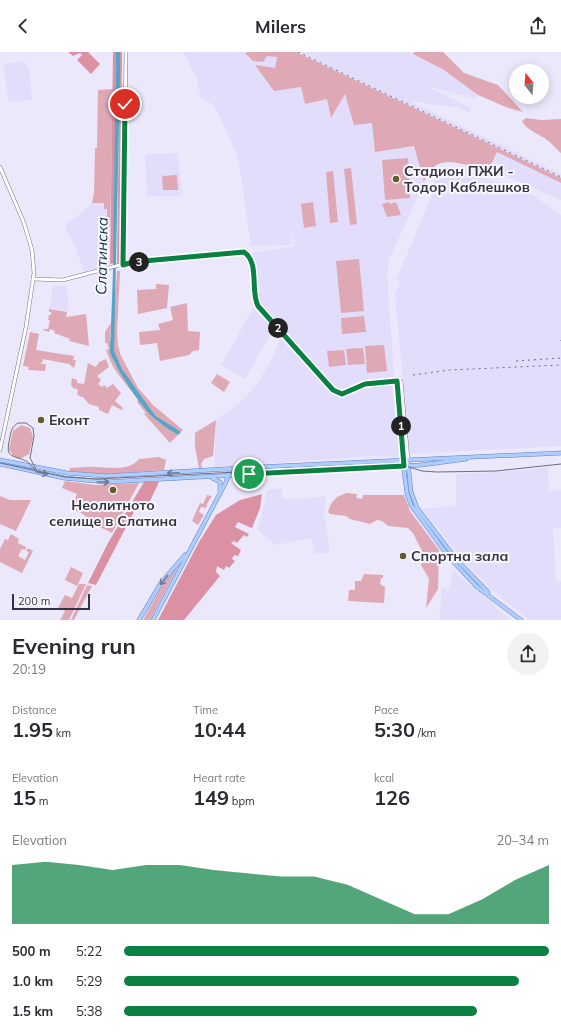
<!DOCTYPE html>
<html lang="en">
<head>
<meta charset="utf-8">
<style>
  :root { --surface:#fff; --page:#f2f2f3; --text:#2b2b33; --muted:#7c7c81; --accent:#0b8043 }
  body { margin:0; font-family:Mulish,sans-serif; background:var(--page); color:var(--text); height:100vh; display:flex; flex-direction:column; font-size:15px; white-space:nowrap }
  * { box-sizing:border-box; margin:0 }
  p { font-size:13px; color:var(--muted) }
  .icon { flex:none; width:22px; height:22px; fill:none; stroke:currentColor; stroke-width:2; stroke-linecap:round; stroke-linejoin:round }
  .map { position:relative; height:568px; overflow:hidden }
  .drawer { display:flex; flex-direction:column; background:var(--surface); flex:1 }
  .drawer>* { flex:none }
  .needle { width:26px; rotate:343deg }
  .controls { position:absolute; left:509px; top:12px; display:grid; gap:8px }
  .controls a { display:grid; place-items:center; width:40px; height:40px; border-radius:50%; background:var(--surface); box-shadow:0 2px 10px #0003; font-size:20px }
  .scale { position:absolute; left:12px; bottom:10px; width:78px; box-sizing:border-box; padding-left:4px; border:2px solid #363340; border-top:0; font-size:11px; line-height:14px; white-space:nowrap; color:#363340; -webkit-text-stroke:3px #f8f7fe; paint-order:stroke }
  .pin { position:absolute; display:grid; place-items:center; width:34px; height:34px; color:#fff; margin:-17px; border:2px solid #fff; border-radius:50%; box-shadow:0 1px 4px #0007 }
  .km { position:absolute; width:20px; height:20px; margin:-10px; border-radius:50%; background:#222; color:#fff; font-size:11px; line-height:20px; text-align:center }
  .round { display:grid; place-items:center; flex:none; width:42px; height:42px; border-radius:21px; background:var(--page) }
  .head { display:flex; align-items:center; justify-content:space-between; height:68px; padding:0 12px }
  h1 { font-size:22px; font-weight:700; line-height:30px }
  .figures { display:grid; grid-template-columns:repeat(3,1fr); gap:6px; height:68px; padding:4px 12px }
  .figures div { display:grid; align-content:center }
  .figures b { font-size:20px; font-weight:700 }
  .figures small { font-size:11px; font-weight:400 }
  .figures p { font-size:11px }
  .chart { height:112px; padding:8px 12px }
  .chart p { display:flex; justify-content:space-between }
  .chart svg { width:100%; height:72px; margin-top:4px; fill:var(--accent); opacity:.7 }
  ul { padding:0 12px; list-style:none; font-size:13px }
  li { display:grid; grid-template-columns:64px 48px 1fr; align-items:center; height:30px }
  li i { height:10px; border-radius:5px; background:var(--accent) }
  header { display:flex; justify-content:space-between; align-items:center; height:52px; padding:0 12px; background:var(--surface); font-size:18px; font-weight:700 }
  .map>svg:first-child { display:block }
  .built { fill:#e3ddfc }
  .green { fill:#dfa8b5 }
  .forest { fill:#db90a3 }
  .water { fill:#52a6c7 }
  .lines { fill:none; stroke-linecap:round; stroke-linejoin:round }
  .minor-casing { stroke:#76718d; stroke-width:4 }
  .major-casing { stroke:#6181bc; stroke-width:4.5 }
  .minor { stroke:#fff; stroke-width:3 }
  .major { stroke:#aecdff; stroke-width:3.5 }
  .tram { stroke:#6f6c7b; stroke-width:1 }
  .rail { stroke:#6f6c7b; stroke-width:1; stroke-dasharray:2 4; stroke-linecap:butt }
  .oneway { stroke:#6c7896 }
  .route-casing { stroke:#fff; stroke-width:8 }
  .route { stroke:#0b8043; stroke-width:5 }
  .poi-dot { fill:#615e2b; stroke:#f8f7fe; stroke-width:1.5 }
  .labels { text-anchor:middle; stroke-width:4; stroke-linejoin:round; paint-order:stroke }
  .poi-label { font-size:14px; font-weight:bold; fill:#363340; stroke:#f8f7fe; text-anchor:start }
  .water-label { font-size:15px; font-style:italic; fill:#0a3240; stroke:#f8f7fe }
</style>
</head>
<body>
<header><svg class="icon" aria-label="back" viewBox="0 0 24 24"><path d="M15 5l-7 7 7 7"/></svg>Milers<svg class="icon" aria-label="share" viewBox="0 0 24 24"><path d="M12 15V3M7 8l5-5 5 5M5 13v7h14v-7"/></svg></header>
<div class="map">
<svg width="561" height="568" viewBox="0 0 561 568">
  <rect width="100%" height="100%" fill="#ece8fb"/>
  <g class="built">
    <polygon points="183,0 284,0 282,38 301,35 327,47 332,65 345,41 372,71 414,94 424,130 389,208 387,222 394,322 391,326 360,330 341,339 336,338 259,251 257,246 255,214 251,201 294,194 293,180 291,193 251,194 240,117 235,98 214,53 201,46 196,25"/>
    <polygon points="296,0 409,0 413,2 444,18 478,43 476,47 427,34 471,56 469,60 459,56 409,49 561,122 561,126"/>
    <polygon points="24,9 29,17 32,48 9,50 3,12"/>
    <polygon points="497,100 561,131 561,148 505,124 484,118 486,114 492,111"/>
    <polygon points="178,101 182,143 147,145 145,102"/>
    <polygon points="445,116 500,130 516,135 533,143 561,163 561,394 410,402 395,243 400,230 396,228 434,139 433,122 437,119"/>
    <polygon points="92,151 110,151 110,212 84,220 75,194 66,177 66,171 79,163"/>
    <polygon points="53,234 67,234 69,259 49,257"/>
    <polygon points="254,255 274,276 245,327 221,313"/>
    <polygon points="284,286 333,342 337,344 345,344 366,333 389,332 392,334 400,402 397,405 374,404 214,415 216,368 238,352 254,336 271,309 280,288"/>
    <polygon points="548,415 549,439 561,438 561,476 553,477 556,529 561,529 561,568 530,568 497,543 468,514 422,457 456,454 456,422 503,420"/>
    <polygon points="281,436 283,447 304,447 326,444 324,461 330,500 315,502 311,486 276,493 257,477 261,467 267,438"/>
    <polygon points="453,518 498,557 511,568 439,568 442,536 449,538"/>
  </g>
  <g class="green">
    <path d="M249,0H296L561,126V131L497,100L492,111L486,114L484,118C459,112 436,99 424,130L414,94L375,100L372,71L354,73L345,42L331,66L327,47L305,52L301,35L274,39L255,13L275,16L277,5L267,4L263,10L253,9L245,1Z"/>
    <polygon points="414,0 443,0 464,21 498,33 523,60 508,56 478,43 444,18 413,2"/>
    <polygon points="113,37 110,176 107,176 107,157 104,157 104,151 92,151 94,141 95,96 97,96 98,38"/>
    <path d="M526,66L541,68L561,67V101C556,97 552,91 547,88C538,81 527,79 522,69Z"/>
    <polygon points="408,106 410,146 385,148 382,108"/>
    <polygon points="351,116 357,172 350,173 344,117"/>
    <polygon points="333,119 338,170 330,171 326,120"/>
    <polygon points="177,123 178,138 163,138 162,124"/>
    <polygon points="313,150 316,174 304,176 301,152"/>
    <polygon points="389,150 390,152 396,150 401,163 387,165 382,152"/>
    <polygon points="359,207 364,259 341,261 336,209"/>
    <path d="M117,219H120L117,281L118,294L121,304L138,336L153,353L183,378L181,380C172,375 163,370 155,363C145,354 117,313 114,299C110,279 116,241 117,219Z"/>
    <polygon points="156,232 169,233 167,256 138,262 137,238 156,237"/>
    <polygon points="187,251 188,279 200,280 199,298 193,299 189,303 160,309 157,291 140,293 139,280 160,278 158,272 173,268 170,255"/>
    <polygon points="49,257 67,260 66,265 86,262 89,294 69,289 70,287 54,281 55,279 50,277 49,280 43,278 44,277 48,277 50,268 48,268 49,263 51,263 51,260 49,260"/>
    <polygon points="364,264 366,280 342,282 341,266"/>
    <path d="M111,271L110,284L113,308L115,312L157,369L178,383L170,391L144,362L146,361L137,350L138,348C125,329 114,322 106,298L109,297L107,291H105V280Z"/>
    <polygon points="30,280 39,282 36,298 74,304 73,308 76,308 74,316 69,312 43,307 42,311 39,312 46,312 45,319 28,318 29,315 23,314"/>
    <polygon points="384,293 387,319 367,321 365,294"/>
    <polygon points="363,296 365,312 348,313 346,297"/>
    <polygon points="344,298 346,313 329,315 327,299"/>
    <polygon points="106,307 109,315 97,324 101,328 98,332 102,335 104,333 107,336 113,332 121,341 115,349 123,356 122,358 112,353 108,362 99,358 99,355 89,352 83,345 81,345 77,342 78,338 75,336 74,337 71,333 72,326 77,328 77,331 84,332 88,311 96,315 99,310"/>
    <polygon points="217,322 230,330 224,340 211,331"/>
    <polygon points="216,368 213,404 204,407 201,412 202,416 199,416 195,395 195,381"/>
    <polygon points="21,373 30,376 33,385 29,402 20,407 13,404 9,397 13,379"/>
    <path d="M159,405L166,408L164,418L106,422L69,419L70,416C78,416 86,414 95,415C109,415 129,420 139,407Z"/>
    <polygon points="65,429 96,433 139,431 112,481 98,474 80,460 70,458 77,442 62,436"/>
    <path d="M347,441L357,442L356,446L362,447L363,443H404L410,459L439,498L438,537L426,556L429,527L421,513L423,501L413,481L408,476L388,474L382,469L377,468L370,472L350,467L346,464L330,462L328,460C331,449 336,444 347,441Z"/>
    <polygon points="207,443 212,444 207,452 206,456 201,455 199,460 204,463 198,473 192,469 200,451 203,452"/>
    <polygon points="0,444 10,448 31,448 16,479 0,472"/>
    <polygon points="11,482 19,487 18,491 26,495 25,498 22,497 18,504 25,508 29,500 26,499 28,496 33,499 22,521 0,510 0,497 5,487 8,488"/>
    <polygon points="179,513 150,568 143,568 162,534"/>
    <polygon points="71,515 83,521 77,534 65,528"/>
    <polygon points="364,522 383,523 383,526 381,526 380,532 385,535 384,551 348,549 349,538 355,538 355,529 361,529"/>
    <polygon points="79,532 86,532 69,568 60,568 65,559 58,556 65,543 72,546"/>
    <polygon points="87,533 92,534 74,568 71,568"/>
  </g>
  <g class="forest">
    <polygon points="68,0 88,0 100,12 91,22 77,8 82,3 80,1 73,4"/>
    <polygon points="113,0 116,0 114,211 110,212"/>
    <polygon points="120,0 122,0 120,210 117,211"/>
    <polygon points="144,430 159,430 150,449 147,452 140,449 137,454 96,533 88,531 108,491"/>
    <polygon points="262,442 260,456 252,476 238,470 235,475 249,482 247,485 244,483 237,491 234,489 231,491 241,498 238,504 234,503 232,507 235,509 229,516 226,514 224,518 217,514 216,520 220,524 184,568 158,568 199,490 216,463 240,448"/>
  </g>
  <path class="water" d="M116,0H120V29L114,299L122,317L151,358L156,364L181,380L178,383C170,378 160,372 153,365C140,353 116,317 110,300L113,220Z"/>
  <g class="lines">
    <defs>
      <g id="minor">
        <polyline points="0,115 24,171 32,198 34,221 26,275 0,398"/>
        <polyline points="123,213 126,0"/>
        <path d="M33,227L63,228L131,210L244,200C260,211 250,238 258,254L333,338L342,341L365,332L401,329L408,408"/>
        <polyline points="397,329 403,409"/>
      </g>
      <g id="major">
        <polyline points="0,408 67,421 105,424 259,415 561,401"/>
        <polyline points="408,411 411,440 417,456 457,508 488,540"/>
        <polyline points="0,412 64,426 106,430 421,413 466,407"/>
        <polyline points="403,412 407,441 411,453 448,504 477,535 521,568"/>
        <polyline points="212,426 220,430 220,440"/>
        <polyline points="139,568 161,531 185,503"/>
        <polyline points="153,568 226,430 230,417"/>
      </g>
    </defs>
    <use href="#minor" class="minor-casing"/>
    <use href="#major" class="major-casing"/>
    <use href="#minor" class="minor"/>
    <use href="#major" class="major"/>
    <g class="tram">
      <polyline points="0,411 65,425 96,427 399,412 422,419 437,420 496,419 561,412"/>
      <path d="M35,418C32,415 30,411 26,409C11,402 5,407 10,385C11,379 12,375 18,371H26L33,376L34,384L30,406L36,417"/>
    </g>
    <g class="rail">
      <polyline points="298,0 561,125"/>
      <polyline points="561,288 561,289"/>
      <polyline points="516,309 561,306"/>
      <polyline points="413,323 449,318 561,313"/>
    </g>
  </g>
  <defs><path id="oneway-shaft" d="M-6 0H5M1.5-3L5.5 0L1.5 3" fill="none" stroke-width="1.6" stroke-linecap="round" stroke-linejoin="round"/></defs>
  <g class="oneway">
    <use href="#oneway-shaft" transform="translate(42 421) rotate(13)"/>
    <use href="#oneway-shaft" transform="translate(173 421) rotate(177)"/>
    <use href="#oneway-shaft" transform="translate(103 430)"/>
    <use href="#oneway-shaft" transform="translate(164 528) rotate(129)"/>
  </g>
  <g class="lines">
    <defs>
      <path id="route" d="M125,52L123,213L133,210L244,200C260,211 250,239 258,254L333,338L342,342L365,332L397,329L404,414L249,422"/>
    </defs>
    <use href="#route" class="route-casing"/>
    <use href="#route" class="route"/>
  </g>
  <g class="poi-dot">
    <circle cx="396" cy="127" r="4"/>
    <circle cx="41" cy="368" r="4"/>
    <circle cx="113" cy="438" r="4"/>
    <circle cx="403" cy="504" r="4"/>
  </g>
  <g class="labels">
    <g class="poi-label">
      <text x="404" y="124">Стадион ПЖИ -<tspan x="404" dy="16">Тодор Каблешков</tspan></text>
      <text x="49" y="373">Еконт</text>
      <text x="113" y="458" text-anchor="middle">Неолитното<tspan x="113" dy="16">селище в Слатина</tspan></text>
      <text x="411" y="509">Спортна зала</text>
    </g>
    <g class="water-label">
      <text transform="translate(102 204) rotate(-89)" y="5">Слатинска</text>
    </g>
  </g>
</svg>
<div class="controls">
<a><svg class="needle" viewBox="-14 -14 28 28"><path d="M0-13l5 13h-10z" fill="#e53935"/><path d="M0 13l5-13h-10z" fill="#7c7c81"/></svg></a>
</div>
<div class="scale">200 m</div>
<div class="pin" style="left:249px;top:422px;background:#1e9e55"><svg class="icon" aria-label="arrive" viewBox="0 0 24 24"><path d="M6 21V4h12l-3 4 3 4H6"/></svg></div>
<div class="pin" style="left:125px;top:52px;background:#d93025"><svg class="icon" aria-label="check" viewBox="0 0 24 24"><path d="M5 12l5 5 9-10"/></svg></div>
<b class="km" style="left:401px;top:374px">1</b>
<b class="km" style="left:278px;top:276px">2</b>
<b class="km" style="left:139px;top:210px">3</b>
</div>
<section class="drawer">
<div class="head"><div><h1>Evening run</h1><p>20:19</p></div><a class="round"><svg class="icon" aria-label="share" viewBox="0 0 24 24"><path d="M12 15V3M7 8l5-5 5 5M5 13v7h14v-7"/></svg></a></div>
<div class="figures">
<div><p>Distance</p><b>1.95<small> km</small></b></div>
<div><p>Time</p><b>10:44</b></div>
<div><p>Pace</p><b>5:30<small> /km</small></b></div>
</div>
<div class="figures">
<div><p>Elevation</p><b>15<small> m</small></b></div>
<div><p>Heart rate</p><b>149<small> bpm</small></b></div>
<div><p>kcal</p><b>126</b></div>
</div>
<div class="chart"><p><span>Elevation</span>20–34 m</p>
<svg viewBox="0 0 160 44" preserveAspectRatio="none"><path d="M0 44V8L10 6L20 8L30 11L40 8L50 8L60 11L70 13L80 15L90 15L100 20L110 29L120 38L130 38L140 29L150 17L160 8V44z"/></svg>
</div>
<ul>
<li><b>500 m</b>5:22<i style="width:100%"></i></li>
<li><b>1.0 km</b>5:29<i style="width:93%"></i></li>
<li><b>1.5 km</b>5:38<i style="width:83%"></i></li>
</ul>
</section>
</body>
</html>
